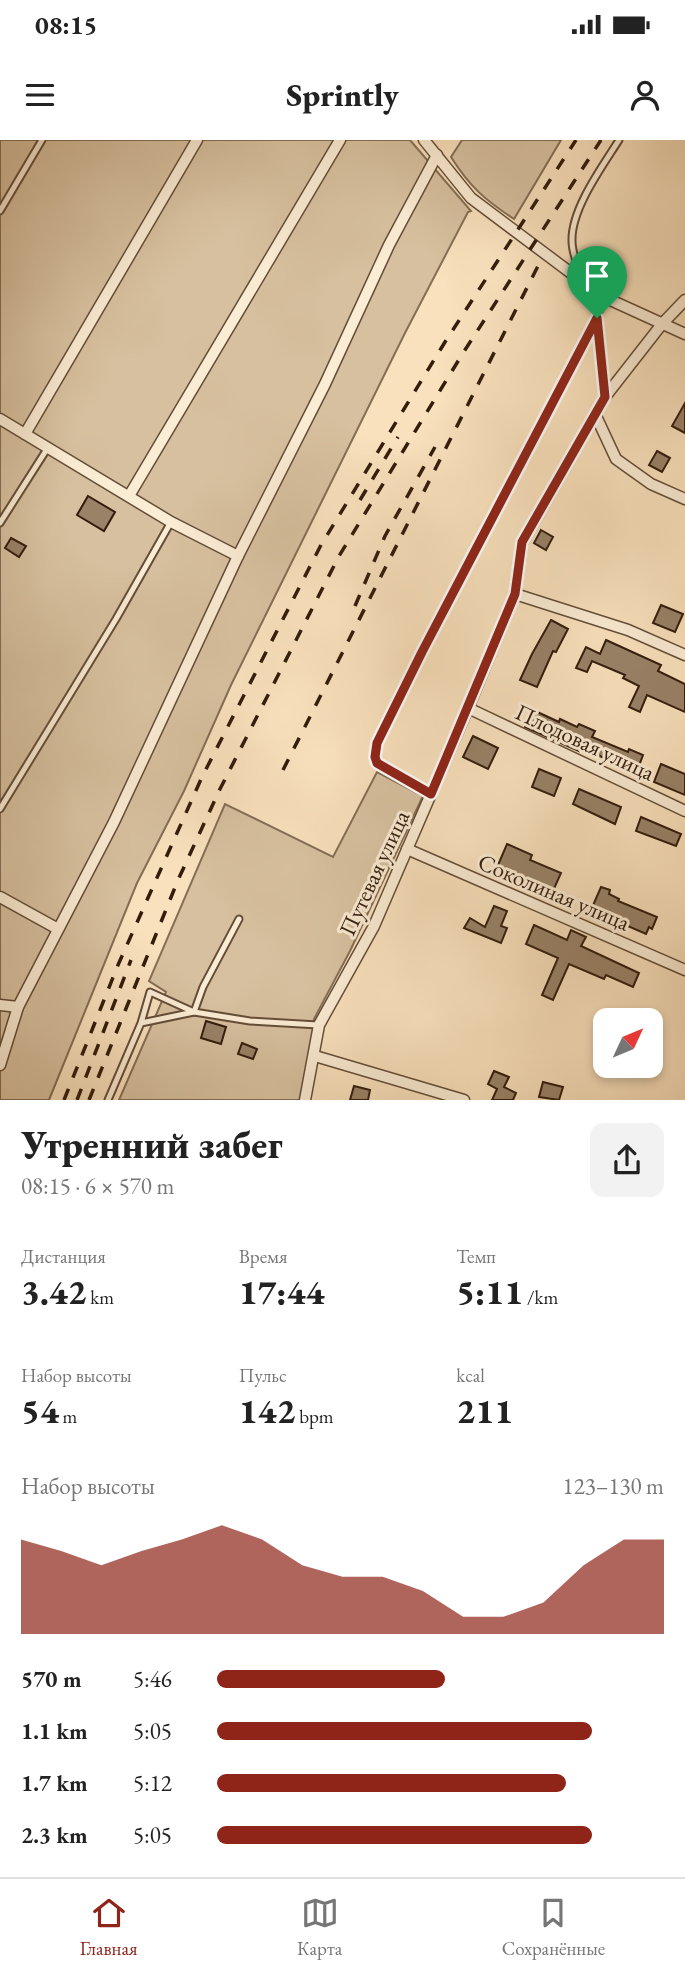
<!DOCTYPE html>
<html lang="ru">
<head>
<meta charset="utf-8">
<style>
  :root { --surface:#fff; --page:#f2f2f2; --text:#222; --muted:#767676; --line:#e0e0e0; --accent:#8f2418 }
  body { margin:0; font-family:"EB Garamond",serif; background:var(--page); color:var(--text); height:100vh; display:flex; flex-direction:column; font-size:26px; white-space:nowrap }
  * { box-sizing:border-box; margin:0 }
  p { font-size:23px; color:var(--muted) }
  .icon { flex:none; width:38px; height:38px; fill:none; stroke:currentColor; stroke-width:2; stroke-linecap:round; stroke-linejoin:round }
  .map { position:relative; height:960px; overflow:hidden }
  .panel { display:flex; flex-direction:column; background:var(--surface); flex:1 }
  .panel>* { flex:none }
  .needle { width:46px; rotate:46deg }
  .buttons { position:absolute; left:593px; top:868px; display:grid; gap:14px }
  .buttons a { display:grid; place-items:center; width:70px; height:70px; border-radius:14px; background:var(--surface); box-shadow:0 4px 10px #0003; font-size:35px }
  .pin { position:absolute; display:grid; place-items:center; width:60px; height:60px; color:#fff; margin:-72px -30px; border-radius:50% 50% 50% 0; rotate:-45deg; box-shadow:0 0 7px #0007 }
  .pin .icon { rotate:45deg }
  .round { display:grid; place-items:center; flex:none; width:74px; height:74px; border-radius:14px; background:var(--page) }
  .summary { display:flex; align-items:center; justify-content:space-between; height:119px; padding:0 21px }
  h1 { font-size:38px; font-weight:800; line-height:52px }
  .stats { display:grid; grid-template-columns:repeat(3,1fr); gap:10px; height:119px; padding:7px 21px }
  .stats div { display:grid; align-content:center }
  .stats b { font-size:35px; font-weight:800 }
  .stats small { font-size:19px; font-weight:400 }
  .stats p { font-size:19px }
  .chart { height:196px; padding:14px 21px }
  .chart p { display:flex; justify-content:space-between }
  .chart svg { width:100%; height:126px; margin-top:7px; fill:var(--accent); opacity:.7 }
  ul { padding:0 21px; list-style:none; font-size:23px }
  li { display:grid; grid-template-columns:112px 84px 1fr; align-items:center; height:52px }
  li i { height:18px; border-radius:9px; background:var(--accent) }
  .status { display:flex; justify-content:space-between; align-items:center; height:49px; padding:0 35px; background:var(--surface); direction:ltr }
  .status svg { height:19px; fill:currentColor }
  header { display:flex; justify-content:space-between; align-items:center; height:91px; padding:0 21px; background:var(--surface); font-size:32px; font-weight:800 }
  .tab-bar { display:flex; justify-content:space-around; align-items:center; height:98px; border-top:2px solid var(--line); background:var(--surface); font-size:19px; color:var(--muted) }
  .tab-bar a { display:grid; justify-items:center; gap:4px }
  .tab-bar .selected { color:var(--accent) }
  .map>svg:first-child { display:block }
  .green { fill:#d7c09f; stroke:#846e56; stroke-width:2 }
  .building { fill:#998268; stroke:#321c0c; stroke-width:2 }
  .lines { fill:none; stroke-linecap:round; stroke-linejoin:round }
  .lane-casing { stroke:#644d38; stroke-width:9 }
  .street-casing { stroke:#644d38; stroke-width:13 }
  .lane { stroke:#fbecd4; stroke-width:5 }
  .street { stroke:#fbecd4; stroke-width:10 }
  .rail { stroke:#321c0c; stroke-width:3.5; stroke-dasharray:12 12; stroke-linecap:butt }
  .route-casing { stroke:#fff; stroke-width:14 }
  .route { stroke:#8f2418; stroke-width:9 }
  .labels { text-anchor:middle; stroke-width:6; stroke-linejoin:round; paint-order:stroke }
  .street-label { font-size:23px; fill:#321c0c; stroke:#fbecd4 }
</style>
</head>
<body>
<div class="status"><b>08:15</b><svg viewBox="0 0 49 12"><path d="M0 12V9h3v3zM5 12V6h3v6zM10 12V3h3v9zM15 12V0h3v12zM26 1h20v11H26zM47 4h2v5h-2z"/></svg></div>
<header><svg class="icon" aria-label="menu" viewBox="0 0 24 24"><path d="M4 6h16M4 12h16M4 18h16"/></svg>Sprintly<svg class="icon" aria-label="person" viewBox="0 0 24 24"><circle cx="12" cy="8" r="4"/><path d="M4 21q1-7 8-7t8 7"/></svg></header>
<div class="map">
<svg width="685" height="960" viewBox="0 0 685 960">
  <rect width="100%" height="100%" fill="#f9e1bd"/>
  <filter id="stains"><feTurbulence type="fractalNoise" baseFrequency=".00286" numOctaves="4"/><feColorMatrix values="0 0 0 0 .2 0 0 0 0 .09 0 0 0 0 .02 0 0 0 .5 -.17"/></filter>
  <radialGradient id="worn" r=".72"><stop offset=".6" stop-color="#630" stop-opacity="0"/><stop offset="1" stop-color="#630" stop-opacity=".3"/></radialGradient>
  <g class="green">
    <polygon points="0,0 410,0 471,71 468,72 405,193 231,545 184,651 137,743 49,960 0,960"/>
    <path d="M462,0H561L514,79C485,60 470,47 451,17Z"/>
    <polygon points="377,632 423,656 350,811 314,879 312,911 300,960 119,960 166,852 149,841 225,664 333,717"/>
  </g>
  <g class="building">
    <polygon points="685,263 685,293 672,286"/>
    <polygon points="657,311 670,318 662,332 649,325"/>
    <polygon points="88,356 115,372 104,391 77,375"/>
    <polygon points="541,390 553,397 546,410 534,403"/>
    <polygon points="11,398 26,406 19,417 5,408"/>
    <polygon points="661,465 683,474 675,492 653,483"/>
    <polygon points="551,480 568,489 556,512 553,511 537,547 520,540 532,514"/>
    <polygon points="606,500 661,525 658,531 685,544 685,572 647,555 640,572 629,567 639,546 623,538 625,535 592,521 587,532 576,528 586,507 600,514"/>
    <polygon points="533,570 559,582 560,579 577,587 579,584 595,591 592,597 628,612 629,609 643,615 637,631 615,621 615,623 580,607 579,611 525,587"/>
    <polygon points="473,596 498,608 488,629 463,617"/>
    <polygon points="661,624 685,634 685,655 654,642"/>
    <polygon points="539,629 561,638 554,656 532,647"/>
    <polygon points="579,649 621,667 615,684 573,664"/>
    <polygon points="641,677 681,694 676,706 636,691"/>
    <polygon points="507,704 532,715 530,720 561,733 553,751 498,725"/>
    <polygon points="601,747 610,750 609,754 619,759 618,761 657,777 652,789 649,787 646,794 591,770"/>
    <polygon points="494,766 507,771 501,786 507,788 501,803 464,788 470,778 485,787"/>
    <polygon points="534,785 567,800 571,790 586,797 581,806 639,833 633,847 606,835 604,839 569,824 553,860 542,855 558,818 526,804"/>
    <polygon points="206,881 226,887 221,904 201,898"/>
    <polygon points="242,903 257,909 253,919 238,914"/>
    <polygon points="494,931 509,937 504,947 516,953 513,960 492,960 497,949 488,944"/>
    <polygon points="543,942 563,947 559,960 539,957"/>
    <polygon points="354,946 370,950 368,960 350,960"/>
  </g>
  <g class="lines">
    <defs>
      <g id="lane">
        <polyline points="0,71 42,0"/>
        <path d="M582,139C578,126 572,114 572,101C571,69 602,27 619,0"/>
        <polyline points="597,178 604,255"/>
        <polyline points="0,383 47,309"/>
        <polyline points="431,654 378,623 375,617 377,603 422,512 606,158"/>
        <polyline points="0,669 116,479 171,382"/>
        <polyline points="239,779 203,847 194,872 250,881 318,885"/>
        <polyline points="108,960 141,883 150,852 194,872 141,883"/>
      </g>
      <g id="street">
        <polyline points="424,0 471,58 583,142 606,158 685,194"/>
        <polyline points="595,274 616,319 651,344 685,359"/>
        <polyline points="0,279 171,382 238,416"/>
        <polyline points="25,294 197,0"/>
        <polyline points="129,356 340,0"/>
        <polyline points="515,454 628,490 685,515"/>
        <polyline points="468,568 685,671"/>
        <polyline points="407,709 685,830"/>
        <polyline points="0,757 58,789"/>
        <polyline points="0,865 18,867"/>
        <polyline points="315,916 464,960"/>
        <polyline points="0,925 18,867 114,682 238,416 325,244 389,105 437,15"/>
        <polyline points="305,960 319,885 374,786 468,568 515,454 522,403 605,257 662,184 685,160"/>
      </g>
    </defs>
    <use href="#lane" class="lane-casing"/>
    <use href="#street" class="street-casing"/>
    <use href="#lane" class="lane"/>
    <use href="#street" class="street"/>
    <g class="rail">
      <polyline points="360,360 398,297"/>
      <polyline points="355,466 385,396 435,307"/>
      <polyline points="283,630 540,122"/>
      <polyline points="64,960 118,825 202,637 321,405 445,202 576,0"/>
      <polyline points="77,960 131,820"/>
      <polyline points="89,960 178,740 220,649 339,416 463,213 601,0"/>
    </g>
  </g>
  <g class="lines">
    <defs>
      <polygon id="route" points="597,178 605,257 522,402 515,454 431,654 377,623 375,617 377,603 422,512"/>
    </defs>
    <use href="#route" class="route-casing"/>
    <use href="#route" class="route"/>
  </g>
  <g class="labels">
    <g class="street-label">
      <text transform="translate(585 602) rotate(25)" y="8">Плодовая улица</text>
      <text transform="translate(374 733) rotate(-65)" y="8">Путевая улица</text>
      <text transform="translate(554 752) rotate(23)" y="8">Соколиная улица</text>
    </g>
  </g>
  <rect width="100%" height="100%" filter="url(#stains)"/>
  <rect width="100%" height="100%" fill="url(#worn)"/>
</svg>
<div class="buttons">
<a><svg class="needle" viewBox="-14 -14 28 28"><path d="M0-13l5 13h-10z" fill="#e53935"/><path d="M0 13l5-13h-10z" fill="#767676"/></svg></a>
</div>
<div class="pin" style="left:597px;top:178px;background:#1e9e55"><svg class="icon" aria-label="arrive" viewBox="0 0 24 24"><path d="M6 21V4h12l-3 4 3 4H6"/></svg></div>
</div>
<section class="panel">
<div class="summary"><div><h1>Утренний забег</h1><p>08:15 · 6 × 570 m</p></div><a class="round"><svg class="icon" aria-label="share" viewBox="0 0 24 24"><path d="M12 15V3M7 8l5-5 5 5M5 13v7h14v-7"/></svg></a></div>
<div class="stats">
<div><p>Дистанция</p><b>3.42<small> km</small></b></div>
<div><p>Время</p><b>17:44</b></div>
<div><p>Темп</p><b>5:11<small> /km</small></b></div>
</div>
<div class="stats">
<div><p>Набор высоты</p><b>54<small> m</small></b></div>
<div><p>Пульс</p><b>142<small> bpm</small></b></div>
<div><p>kcal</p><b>211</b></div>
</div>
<div class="chart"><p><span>Набор высоты</span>123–130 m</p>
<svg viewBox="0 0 160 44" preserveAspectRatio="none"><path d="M0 44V11L10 15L20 20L30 15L40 11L50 6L60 11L70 20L80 24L90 24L100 29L110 38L120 38L130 33L140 20L150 11L160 11V44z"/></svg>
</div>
<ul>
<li><b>570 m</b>5:46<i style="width:51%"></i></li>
<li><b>1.1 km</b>5:05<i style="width:84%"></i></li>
<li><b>1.7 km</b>5:12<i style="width:78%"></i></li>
<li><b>2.3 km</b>5:05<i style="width:84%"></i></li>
</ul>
</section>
<nav class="tab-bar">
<a class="selected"><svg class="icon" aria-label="home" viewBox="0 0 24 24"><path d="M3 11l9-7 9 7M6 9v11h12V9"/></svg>Главная</a>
<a><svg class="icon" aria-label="map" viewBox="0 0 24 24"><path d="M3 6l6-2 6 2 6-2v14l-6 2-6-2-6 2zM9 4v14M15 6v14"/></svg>Карта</a>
<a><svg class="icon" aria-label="saved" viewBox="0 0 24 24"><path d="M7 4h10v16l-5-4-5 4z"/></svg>Сохранённые</a>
</nav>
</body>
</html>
